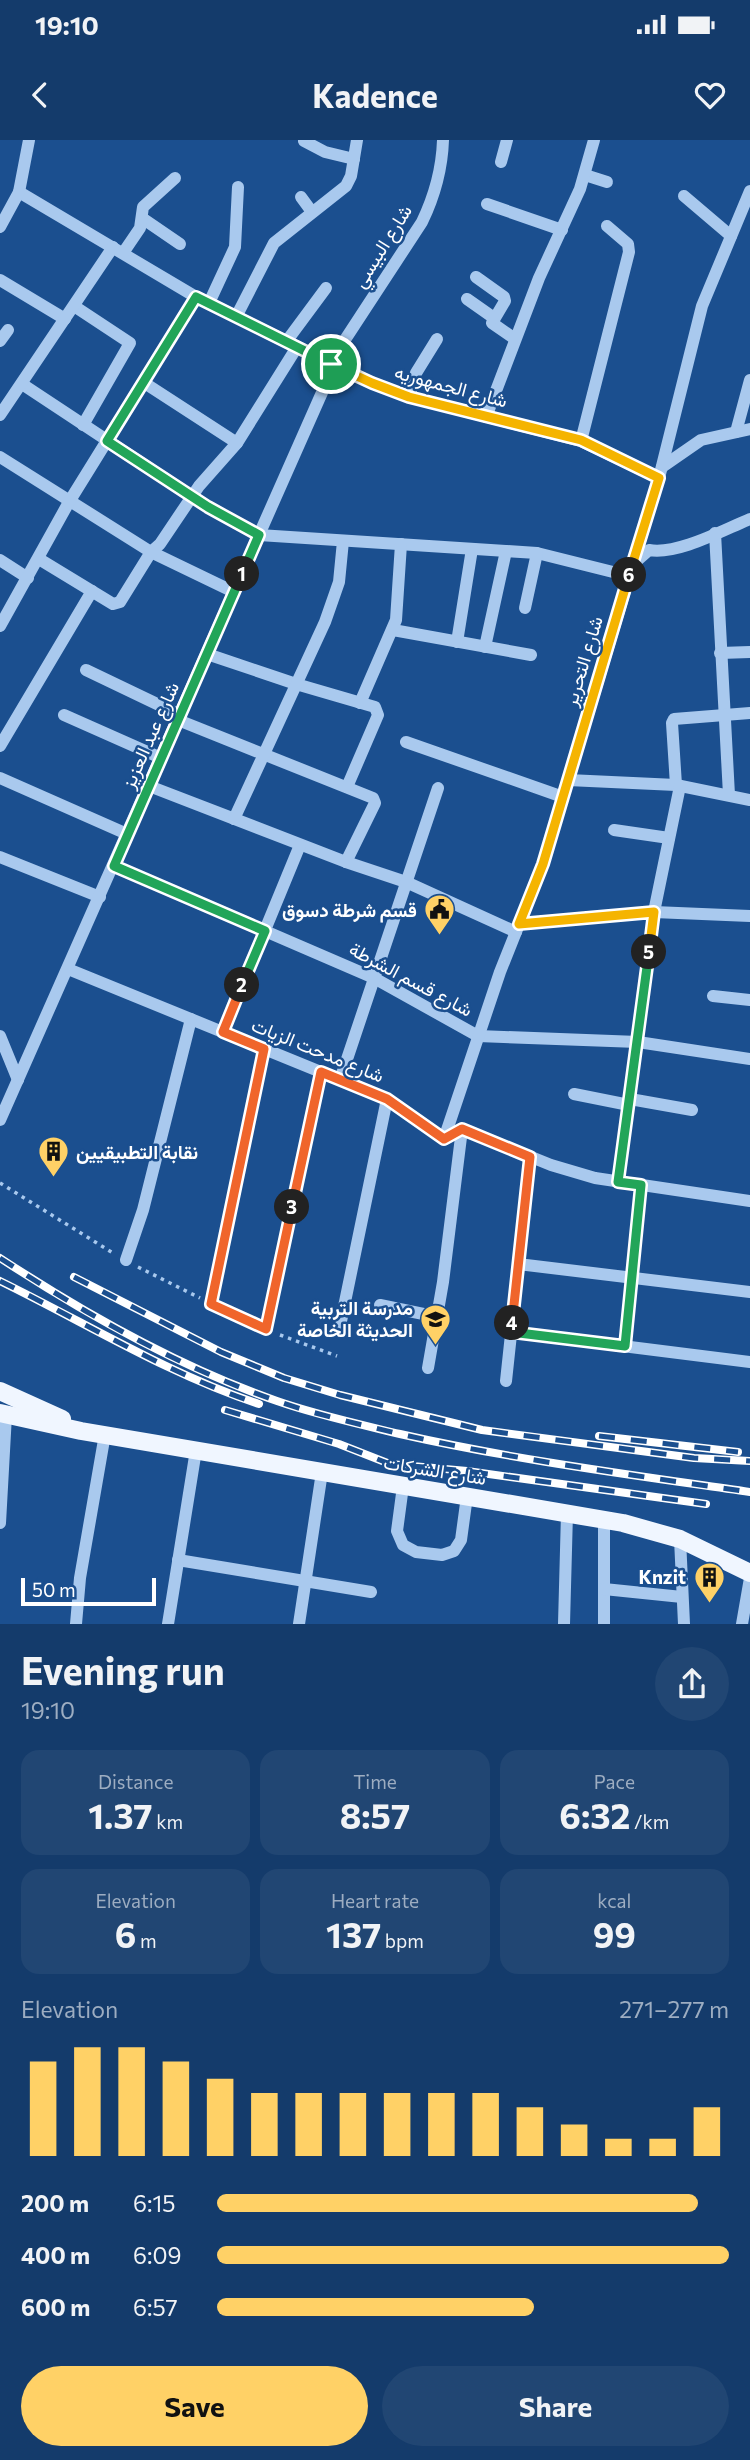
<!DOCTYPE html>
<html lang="en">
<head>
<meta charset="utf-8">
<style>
  :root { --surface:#143b6b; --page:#214673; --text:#f1f3f6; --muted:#9dadc1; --accent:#ffd166 }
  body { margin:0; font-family:Commissioner,Vazirmatn,sans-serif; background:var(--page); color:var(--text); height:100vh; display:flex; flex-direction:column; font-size:26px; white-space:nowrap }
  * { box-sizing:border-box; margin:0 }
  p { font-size:23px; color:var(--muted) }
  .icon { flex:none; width:38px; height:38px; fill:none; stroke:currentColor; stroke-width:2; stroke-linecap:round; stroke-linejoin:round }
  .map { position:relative; height:1484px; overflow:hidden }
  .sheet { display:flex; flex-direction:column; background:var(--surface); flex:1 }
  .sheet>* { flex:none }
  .scale { position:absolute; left:21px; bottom:18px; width:135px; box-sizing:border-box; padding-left:7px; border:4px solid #fff; border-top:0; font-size:19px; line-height:24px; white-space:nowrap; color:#fff; -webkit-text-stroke:5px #1b4f8f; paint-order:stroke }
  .pin { position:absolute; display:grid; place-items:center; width:60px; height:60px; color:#fff; margin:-30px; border:4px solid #fff; border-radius:50%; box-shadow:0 2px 7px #0007 }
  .km { position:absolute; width:35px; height:35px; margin:-18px; border-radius:50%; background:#222; color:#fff; font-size:19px; line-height:35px; text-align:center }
  .round { display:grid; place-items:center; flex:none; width:74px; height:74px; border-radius:37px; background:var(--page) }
  .overview { display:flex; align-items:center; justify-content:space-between; height:119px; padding:0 21px }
  h1 { font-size:38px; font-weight:700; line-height:52px }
  .metrics { display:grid; grid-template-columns:repeat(3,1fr); gap:10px; height:119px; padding:7px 21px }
  .metrics div { display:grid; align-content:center; border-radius:18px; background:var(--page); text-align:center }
  .metrics b { font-size:35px; font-weight:700 }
  .metrics small { font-size:19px; font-weight:400 }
  .metrics p { font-size:19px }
  .chart { height:196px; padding:14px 21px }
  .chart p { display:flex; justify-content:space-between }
  .chart svg { width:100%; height:126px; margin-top:7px; stroke:var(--accent); stroke-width:6 }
  .cta { display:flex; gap:14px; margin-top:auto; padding:14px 21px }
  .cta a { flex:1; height:80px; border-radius:42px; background:var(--accent); color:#111; font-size:28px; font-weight:700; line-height:80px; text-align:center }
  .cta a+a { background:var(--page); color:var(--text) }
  ul { padding:0 21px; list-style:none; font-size:23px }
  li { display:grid; grid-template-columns:112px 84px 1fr; align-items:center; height:52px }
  li i { height:18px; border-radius:9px; background:var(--accent) }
  .status { display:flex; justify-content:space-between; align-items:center; height:49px; padding:0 35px; background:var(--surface); direction:ltr }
  .status svg { height:19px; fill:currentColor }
  header { display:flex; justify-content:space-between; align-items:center; height:91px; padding:0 21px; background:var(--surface); font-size:32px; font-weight:700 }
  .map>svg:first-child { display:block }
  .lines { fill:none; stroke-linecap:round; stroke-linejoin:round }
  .path { stroke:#a9c9ee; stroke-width:3.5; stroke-dasharray:3.5 5; stroke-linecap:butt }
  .minor { stroke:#a9c9ee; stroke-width:12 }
  .major { stroke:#f0f6ff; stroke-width:18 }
  .rail-casing { stroke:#fff; stroke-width:8 }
  .rail { stroke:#1b4f8f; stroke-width:5; stroke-dasharray:16; stroke-linecap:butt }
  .split-1-casing { stroke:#fff; stroke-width:14 }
  .split-2-casing { stroke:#fff; stroke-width:14 }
  .split-3-casing { stroke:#fff; stroke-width:14 }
  .split-4-casing { stroke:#fff; stroke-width:14 }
  .split-5-casing { stroke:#fff; stroke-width:14 }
  .split-6-casing { stroke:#fff; stroke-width:14 }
  .split-7-casing { stroke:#fff; stroke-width:14 }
  .split-1 { stroke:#22a559; stroke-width:9 }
  .split-2 { stroke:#22a559; stroke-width:9 }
  .split-3 { stroke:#f0652b; stroke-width:9 }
  .split-4 { stroke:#f0652b; stroke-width:9 }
  .split-5 { stroke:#22a559; stroke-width:9 }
  .split-6 { stroke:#f5b400; stroke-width:9 }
  .split-7 { stroke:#f5b400; stroke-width:9 }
  .labels { text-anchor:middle; stroke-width:5; stroke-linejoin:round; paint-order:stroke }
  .street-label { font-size:19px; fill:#fff; stroke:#1b4f8f }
  .poi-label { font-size:19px; font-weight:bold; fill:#fff; stroke:#1b4f8f; text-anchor:end }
</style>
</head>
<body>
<div class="status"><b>19:10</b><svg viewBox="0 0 49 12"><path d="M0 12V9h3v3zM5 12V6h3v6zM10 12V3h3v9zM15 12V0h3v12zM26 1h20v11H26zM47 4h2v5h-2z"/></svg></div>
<header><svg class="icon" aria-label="back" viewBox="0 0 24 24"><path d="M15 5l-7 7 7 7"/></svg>Kadence<svg class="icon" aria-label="heart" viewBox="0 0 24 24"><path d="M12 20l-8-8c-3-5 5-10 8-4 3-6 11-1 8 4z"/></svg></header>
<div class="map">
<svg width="750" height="1484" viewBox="0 0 750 1484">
  <rect width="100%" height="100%" fill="#1b4f8f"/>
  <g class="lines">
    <g class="path">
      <polyline points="0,1043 113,1113"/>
      <polyline points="138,1127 200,1158"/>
      <polyline points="222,1169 253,1184"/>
      <polyline points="280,1195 337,1216"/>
    </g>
    <g class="minor">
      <polyline points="304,1 325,12 354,19"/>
      <polyline points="501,22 507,0"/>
      <polyline points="585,35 607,42"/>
      <polyline points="19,52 196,157 372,243 409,257 581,301 659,338"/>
      <polyline points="684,56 731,96"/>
      <polyline points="301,57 312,72"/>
      <polyline points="487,64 562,90"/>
      <polyline points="142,78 180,104"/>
      <polyline points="0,87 19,52 29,0"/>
      <polyline points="123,113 140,88 143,67 175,38"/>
      <polyline points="476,137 504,157 505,161 492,183 515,199"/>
      <polyline points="0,140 65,179"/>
      <polyline points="467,159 494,178"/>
      <polyline points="209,163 235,107 238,47"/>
      <polyline points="74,166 130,203 83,285"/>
      <polyline points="236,177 274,103 346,46 351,36 357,0"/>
      <polyline points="0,201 8,190"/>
      <polyline points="286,202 326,148"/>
      <polyline points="143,242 237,303"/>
      <polyline points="22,244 208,367 259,395 537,413 629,436"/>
      <polyline points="409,257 416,233 437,199"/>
      <polyline points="0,275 113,107"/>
      <polyline points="486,277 539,138 580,49 594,0"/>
      <polyline points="736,292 750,240"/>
      <polyline points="581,301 629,112 628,104 607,86"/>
      <polyline points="0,317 151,412 234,452"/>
      <polyline points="662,327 701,300 750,289"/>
      <polyline points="715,393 729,655"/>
      <polyline points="39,419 113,464 120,462 151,412 160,404 199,346 237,303 297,207"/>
      <polyline points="0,420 28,438"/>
      <path d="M633,424L649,410C678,415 723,390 750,379"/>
      <polyline points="525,468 537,413"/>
      <polyline points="0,486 69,362 196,157"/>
      <polyline points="393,490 531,515"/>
      <polyline points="457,502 472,409"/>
      <polyline points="485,507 506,411"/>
      <polyline points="720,513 750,512"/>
      <polyline points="207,514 296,544 375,567 378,575 347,647"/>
      <polyline points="86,530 180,575"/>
      <polyline points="360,563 396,480 401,404"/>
      <polyline points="64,575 161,618"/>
      <polyline points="178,580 373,658 375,663 346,722"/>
      <polyline points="406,602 563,657"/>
      <polyline points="0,606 92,451"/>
      <polyline points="0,638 127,694"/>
      <polyline points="568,640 676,645 750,660"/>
      <polyline points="676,645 672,583 674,579 750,573"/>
      <polyline points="149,646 346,722 406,742 516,792"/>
      <polyline points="234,679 325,482 339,442 343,401"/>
      <polyline points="614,690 669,698"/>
      <polyline points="0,717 100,757"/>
      <polyline points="114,726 374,838 478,896 638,902 750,919"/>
      <polyline points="519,784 654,772 750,776"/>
      <polyline points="68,829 387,959 444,999 462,989 551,1025 595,1038 750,1061"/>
      <polyline points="713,856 750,860"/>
      <polyline points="223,892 300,705"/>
      <polyline points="0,896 18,940"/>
      <polyline points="340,940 438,648"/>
      <polyline points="574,954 629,965"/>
      <polyline points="630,959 692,970"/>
      <path d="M0,980L324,248L335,215L422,82C435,55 442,30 443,0"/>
      <polyline points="444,999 500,832 543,724 659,338 702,166 750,51"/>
      <polyline points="618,1042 654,772 680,646"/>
      <polyline points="126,1120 143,1070 191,879"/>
      <polyline points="518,1124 750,1152"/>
      <polyline points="211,1164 264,909"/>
      <polyline points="380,1165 438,1177"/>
      <polyline points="340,1186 387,959"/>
      <polyline points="266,1189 321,932"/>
      <polyline points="511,1192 750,1222"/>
      <polyline points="625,1206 641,1045"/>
      <polyline points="428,1228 443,1142 462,989"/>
      <polyline points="506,1241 530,1017"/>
      <polyline points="403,1346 397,1391 403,1405 416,1412 442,1415 454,1411 461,1400 467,1356"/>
      <polyline points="604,1379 604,1484"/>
      <polyline points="0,1383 6,1275"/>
      <polyline points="680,1399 684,1484"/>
      <polyline points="178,1420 371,1452"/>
      <polyline points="604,1449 682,1457"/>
      <polyline points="76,1484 80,1438 105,1294"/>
      <polyline points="168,1484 196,1310"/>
      <polyline points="299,1484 322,1332"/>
      <polyline points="564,1484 567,1373"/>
      <polyline points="742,1484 750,1438"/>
    </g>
    <g class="major">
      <polyline points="0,1251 62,1279"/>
      <polyline points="0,1273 81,1291 623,1383 680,1399 750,1433"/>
    </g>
    <defs>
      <g id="rail">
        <path d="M0,1118C87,1175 179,1227 277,1261C317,1275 359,1284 400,1294C515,1320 633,1335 750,1352"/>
        <polyline points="74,1137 221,1212 284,1238 340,1255 482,1290 694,1318 750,1321"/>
        <path d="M0,1141C86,1183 168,1234 259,1264"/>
        <polyline points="225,1270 339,1304 390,1324 467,1331 706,1364"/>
        <polyline points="599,1296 738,1312"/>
      </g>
    </defs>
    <use href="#rail" class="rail-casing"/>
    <use href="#rail" class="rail"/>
  </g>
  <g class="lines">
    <defs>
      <polyline id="split-1" points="242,434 259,395 208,367 107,301 196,157 331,224"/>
      <polyline id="split-2" points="242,434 114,726 265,791 242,845"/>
      <polyline id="split-3" points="242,845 223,892 264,909 211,1164 266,1189 292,1067"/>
      <polyline id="split-4" points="292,1067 321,932 387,959 444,999 462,989 530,1017 512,1183"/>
      <polyline id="split-5" points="512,1183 511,1192 625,1206 641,1045 618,1042 649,812"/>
      <polyline id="split-6" points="629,435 543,724 519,784 654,772 649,812"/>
      <polyline id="split-7" points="331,224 372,243 409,257 581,300 659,338 629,435"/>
    </defs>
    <use href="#split-1" class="split-1-casing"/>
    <use href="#split-2" class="split-2-casing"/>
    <use href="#split-3" class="split-3-casing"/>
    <use href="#split-4" class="split-4-casing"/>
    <use href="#split-5" class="split-5-casing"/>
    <use href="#split-6" class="split-6-casing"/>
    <use href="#split-7" class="split-7-casing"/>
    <use href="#split-1" class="split-1"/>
    <use href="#split-2" class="split-2"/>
    <use href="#split-3" class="split-3"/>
    <use href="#split-4" class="split-4"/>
    <use href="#split-5" class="split-5"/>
    <use href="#split-6" class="split-6"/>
    <use href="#split-7" class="split-7"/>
  </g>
  <defs>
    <symbol id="civic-pin" viewBox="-11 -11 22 30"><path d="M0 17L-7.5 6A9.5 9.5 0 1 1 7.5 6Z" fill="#ffd166" stroke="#1b4f8f"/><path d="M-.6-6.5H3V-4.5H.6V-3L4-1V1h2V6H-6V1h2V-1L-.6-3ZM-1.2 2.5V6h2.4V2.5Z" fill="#111"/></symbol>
    <symbol id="building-pin" viewBox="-11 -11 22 30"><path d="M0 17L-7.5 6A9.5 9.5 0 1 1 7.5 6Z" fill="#ffd166" stroke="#1b4f8f"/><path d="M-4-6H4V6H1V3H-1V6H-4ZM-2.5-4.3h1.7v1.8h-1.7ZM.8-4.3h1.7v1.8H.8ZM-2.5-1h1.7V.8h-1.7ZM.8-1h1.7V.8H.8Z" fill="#111"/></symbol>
    <symbol id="school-pin" viewBox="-11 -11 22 30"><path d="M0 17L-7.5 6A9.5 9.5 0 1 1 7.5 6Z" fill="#ffd166" stroke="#1b4f8f"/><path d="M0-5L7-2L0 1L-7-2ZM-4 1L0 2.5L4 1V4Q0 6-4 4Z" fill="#111"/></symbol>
  </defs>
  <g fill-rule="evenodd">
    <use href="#civic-pin" x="422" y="752" width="35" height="47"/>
    <use href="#building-pin" x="36" y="994" width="35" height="47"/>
    <use href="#school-pin" x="418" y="1162" width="35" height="47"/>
    <use href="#building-pin" x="692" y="1420" width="35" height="47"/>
  </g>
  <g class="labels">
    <g class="street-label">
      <text transform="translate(382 106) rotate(-58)" y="7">شارع البيسي</text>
      <text transform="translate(451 246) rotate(15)" y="7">شارع الجمهوريه</text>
      <text transform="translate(583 521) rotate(-73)" y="7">شارع التحرير</text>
      <text transform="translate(150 595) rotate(-66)" y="7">شارع عبد العزيز</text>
      <text transform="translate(411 839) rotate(28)" y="7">شارع قسم الشرطة</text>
      <text transform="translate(318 910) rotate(22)" y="7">شارع مدحت الزيات</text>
      <text transform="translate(435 1330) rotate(9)" y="7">شارع الشركات</text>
    </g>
    <g class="poi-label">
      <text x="417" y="777">قسم شرطة دسوق</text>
      <text x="76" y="1019" text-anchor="start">نقابة التطبيقيين</text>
      <text x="413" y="1175">مدرسة التربية<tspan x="413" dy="22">الحديثة الخاصة</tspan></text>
      <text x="686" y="1444">Knzit</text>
    </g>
  </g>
</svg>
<div class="scale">50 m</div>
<div class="pin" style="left:331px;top:224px;background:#1e9e55"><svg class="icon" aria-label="arrive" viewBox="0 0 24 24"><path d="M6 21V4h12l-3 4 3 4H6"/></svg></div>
<b class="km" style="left:242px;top:434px">1</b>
<b class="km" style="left:242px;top:845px">2</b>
<b class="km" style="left:292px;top:1067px">3</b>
<b class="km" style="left:512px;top:1183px">4</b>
<b class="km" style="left:649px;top:812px">5</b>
<b class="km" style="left:629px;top:435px">6</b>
</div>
<section class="sheet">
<div class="overview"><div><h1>Evening run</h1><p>19:10</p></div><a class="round"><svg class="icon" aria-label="share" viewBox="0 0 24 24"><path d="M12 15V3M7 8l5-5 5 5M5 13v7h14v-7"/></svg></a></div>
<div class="metrics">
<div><p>Distance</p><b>1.37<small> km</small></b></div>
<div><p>Time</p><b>8:57</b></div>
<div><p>Pace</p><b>6:32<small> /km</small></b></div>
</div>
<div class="metrics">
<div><p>Elevation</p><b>6<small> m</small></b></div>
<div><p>Heart rate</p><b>137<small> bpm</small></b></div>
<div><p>kcal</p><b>99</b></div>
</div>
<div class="chart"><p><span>Elevation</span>271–277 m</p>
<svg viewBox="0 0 160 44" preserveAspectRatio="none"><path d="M5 44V11M15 44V6M25 44V6M35 44V11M45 44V17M55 44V22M65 44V22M75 44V22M85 44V22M95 44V22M105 44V22M115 44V27M125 44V33M135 44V38M145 44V38M155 44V27"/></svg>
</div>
<ul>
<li><b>200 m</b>6:15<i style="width:94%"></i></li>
<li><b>400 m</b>6:09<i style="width:100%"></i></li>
<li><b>600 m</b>6:57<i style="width:62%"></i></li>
</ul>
<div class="cta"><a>Save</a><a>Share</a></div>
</section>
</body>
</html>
